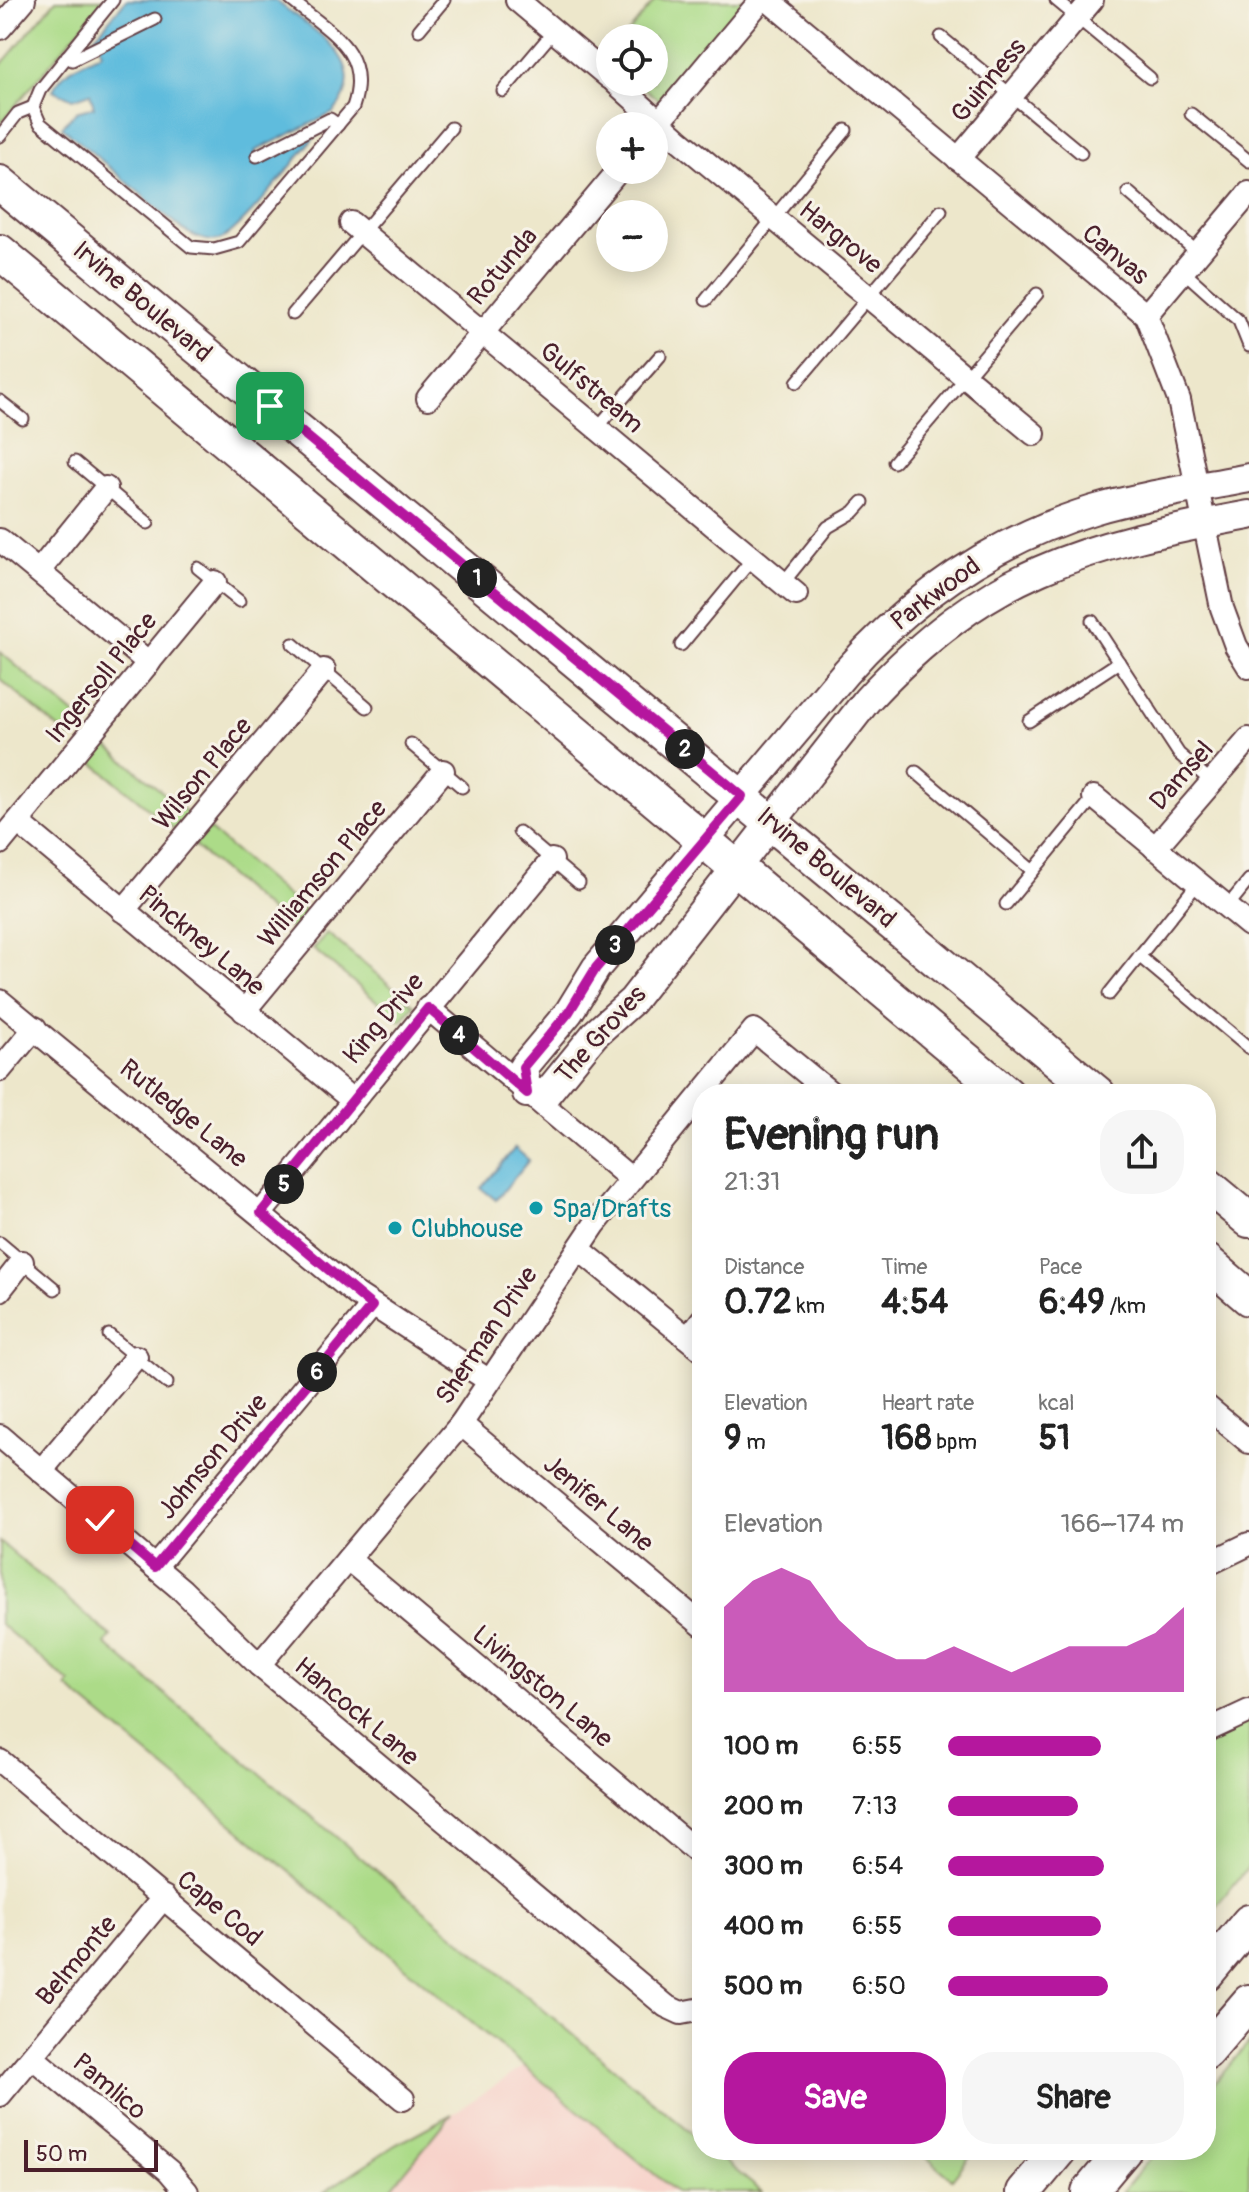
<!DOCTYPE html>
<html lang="en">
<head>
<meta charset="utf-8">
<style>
  :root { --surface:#fff; --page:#f6f6f6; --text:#222; --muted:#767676; --accent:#b5179e }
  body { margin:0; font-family:Pangolin,sans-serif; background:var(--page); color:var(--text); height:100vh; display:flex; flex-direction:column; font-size:30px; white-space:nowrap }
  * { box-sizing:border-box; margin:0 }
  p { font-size:26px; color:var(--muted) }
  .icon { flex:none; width:44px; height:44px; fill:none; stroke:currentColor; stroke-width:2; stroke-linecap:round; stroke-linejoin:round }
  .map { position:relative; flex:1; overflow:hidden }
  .side { position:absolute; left:692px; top:1084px; width:524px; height:1076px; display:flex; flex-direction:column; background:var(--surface); border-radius:32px; box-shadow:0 4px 20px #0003 }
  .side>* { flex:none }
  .buttons { position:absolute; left:596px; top:24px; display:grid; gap:16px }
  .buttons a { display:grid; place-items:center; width:72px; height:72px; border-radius:50%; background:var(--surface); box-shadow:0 4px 20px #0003; font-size:40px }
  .scale { position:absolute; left:24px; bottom:20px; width:134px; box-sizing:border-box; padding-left:8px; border:4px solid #4a1f2b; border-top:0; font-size:22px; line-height:28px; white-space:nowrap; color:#4a1f2b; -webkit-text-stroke:6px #f7f3e8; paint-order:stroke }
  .pin { position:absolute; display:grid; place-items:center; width:68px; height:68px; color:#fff; margin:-34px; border-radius:16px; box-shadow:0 4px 12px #0006 }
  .km { position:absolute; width:40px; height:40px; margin:-20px; border-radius:50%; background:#222; color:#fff; font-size:22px; line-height:40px; text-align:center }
  .round { display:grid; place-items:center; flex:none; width:84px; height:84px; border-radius:32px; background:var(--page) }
  .head { display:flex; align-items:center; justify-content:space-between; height:136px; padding:0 32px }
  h1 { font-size:44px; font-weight:700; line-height:60px }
  .stats { display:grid; grid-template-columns:repeat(3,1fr); gap:12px; height:136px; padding:8px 32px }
  .stats div { display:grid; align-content:center }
  .stats b { font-size:34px; font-weight:700 }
  .stats small { font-size:22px; font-weight:400 }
  .stats p { font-size:22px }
  .chart { height:224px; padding:16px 32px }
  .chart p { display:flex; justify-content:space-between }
  .chart svg { width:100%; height:144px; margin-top:8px; fill:var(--accent); opacity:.7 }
  .action { display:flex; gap:16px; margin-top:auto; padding:16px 32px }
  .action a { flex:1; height:92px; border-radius:32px; background:var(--accent); color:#fff; font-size:32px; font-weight:700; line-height:92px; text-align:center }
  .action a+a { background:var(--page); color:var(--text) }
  ul { padding:0 32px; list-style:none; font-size:26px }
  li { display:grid; grid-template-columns:128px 96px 1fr; align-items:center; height:60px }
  li i { height:20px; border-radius:10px; background:var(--accent) }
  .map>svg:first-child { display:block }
  .built { fill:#f7d1c9 }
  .green { fill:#acdb88; stroke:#7b7d5a; stroke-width:2 }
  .water { fill:#5ebcdd; stroke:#546e84; stroke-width:2 }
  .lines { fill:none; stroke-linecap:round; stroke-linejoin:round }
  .service-casing { stroke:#623d43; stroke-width:15 }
  .minor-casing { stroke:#623d43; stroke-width:26 }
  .tertiary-casing { stroke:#623d43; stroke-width:32 }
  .primary-casing { stroke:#623d43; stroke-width:38 }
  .service { stroke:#fff; stroke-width:11 }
  .minor { stroke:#fff; stroke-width:22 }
  .tertiary { stroke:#fff; stroke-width:28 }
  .primary { stroke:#fff; stroke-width:34 }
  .route-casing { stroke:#fff; stroke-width:16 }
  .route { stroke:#b5179e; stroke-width:10 }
  .culture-dot { fill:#0f9aa8; stroke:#f7f3e8; stroke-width:3 }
  .labels { text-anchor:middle; stroke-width:6; stroke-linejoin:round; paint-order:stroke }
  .street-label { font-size:26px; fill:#4a1f2b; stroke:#f7f3e8 }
  .culture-label { font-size:26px; fill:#0d838f; stroke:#f7f3e8; text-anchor:start }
</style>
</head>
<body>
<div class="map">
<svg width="1249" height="2192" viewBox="0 0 1249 2192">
  <rect width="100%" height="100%" fill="#f7f3e8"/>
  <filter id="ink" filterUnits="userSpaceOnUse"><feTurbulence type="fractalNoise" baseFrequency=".0125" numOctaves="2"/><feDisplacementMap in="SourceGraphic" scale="16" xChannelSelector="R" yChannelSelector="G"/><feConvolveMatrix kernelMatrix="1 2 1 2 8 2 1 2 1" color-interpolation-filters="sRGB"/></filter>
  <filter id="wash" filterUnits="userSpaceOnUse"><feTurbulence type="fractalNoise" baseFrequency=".006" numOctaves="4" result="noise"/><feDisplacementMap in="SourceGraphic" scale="32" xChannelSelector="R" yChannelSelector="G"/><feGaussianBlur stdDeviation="1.8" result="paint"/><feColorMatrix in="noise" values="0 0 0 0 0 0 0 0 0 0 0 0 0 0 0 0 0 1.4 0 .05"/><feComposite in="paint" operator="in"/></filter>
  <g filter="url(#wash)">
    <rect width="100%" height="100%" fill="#ede7cb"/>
    <polygon class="built" points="525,2066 676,2192 388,2192 452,2114"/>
    <g class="green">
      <polygon points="56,0 104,0 0,124 0,66"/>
      <polygon points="655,0 748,0 664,104 636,82 654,82 654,38 624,38"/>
      <polygon points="0,652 83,722 70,738 0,679"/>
      <polygon points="101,741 189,814 175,830 87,758"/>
      <polygon points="209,829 308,914 293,931 194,846"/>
      <polygon points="327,933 414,1005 401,1021 313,949"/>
      <polygon points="0,1542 111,1636 105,1644 702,2142 702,2150 711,2150 762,2192 676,2192 67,1687 70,1683 0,1624"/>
      <polygon points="1249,1722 1249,1866 1206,1919 1206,1742"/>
      <polygon points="1249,2042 1249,2192 1122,2192 1157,2150 1206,2150 1206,2093"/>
      <polygon points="452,2114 388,2192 324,2192 395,2145"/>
      <polygon points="918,2150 975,2150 952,2179"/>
    </g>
    <g class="water">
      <path d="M126,0H275C310,29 378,62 333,113L255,151L258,160L318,133C301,153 239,234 219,240C207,243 194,236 183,230L62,127L76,112L94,107L90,93L73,99L53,90C63,69 82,63 102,53L98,42L87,46Z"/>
      <polygon points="515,1148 529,1160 496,1200 481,1188"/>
    </g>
  </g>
  <g filter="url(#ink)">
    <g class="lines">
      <defs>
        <g id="service">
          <path d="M113,0L40,90L33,107L40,123L191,247L214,249L239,242L353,107C372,51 329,32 291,0"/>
          <polyline points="1056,0 1150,78"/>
          <polyline points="419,30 444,0"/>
          <polyline points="941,37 1081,153"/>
          <polyline points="67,56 72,60 155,19"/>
          <polyline points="503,91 554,31"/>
          <polyline points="1191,114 1249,161"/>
          <polyline points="0,136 18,113 33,107"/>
          <polyline points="257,156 330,119 338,125"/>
          <polyline points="1128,192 1198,253"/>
          <polyline points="1183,271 1239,321 1249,346"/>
          <polyline points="706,300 846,130"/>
          <polyline points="293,314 451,128"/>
          <polyline points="797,382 941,211"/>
          <polyline points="0,401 23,419"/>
          <polyline points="597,428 660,356"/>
          <polyline points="75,462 148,523"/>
          <polyline points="894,462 1037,294"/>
          <polyline points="198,568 239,601"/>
          <polyline points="783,583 828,527 854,512 863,502"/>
          <polyline points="1092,621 1179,754 1212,782"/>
          <polyline points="293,644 367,707"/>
          <polyline points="681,645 753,558"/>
          <polyline points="1029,721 1119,662"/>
          <polyline points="411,744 462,787"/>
          <polyline points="916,772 1033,871"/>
          <polyline points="519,832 579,883"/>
          <polyline points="1006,904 1094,797"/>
          <polyline points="1227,907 1249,880"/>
          <polyline points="1139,956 1249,1048"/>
          <polyline points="1109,994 1197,884"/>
          <polyline points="0,1243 55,1289"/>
          <polyline points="109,1335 167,1383"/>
        </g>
        <g id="minor">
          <polyline points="517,0 610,78"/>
          <polyline points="768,0 1146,315 1179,400 1222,608 1236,646 1249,667"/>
          <polyline points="0,28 24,0"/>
          <polyline points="615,82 678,139 1034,434"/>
          <polyline points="654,128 761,0"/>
          <polyline points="958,159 1092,0"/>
          <polyline points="351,223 796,594"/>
          <polyline points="1146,315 1249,193"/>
          <polyline points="428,398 619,170"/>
          <polyline points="0,540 149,663"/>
          <polyline points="39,571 106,488"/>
          <polyline points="1094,797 1249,925"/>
          <polyline points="18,822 351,1099"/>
          <polyline points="0,843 215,582"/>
          <polyline points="1155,848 1249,739"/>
          <polyline points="123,911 324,670"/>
          <polyline points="0,1001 356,1294 488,1380"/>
          <polyline points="428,1008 631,1179"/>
          <polyline points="244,1011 443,771"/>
          <polyline points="0,1070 35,1028"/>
          <polyline points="261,1213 552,860"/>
          <polyline points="579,1249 702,1350"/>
          <polyline points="0,1290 22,1262"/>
          <polyline points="688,1338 702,1320"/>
          <polyline points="1206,1406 1249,1442"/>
          <polyline points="461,1424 702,1625"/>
          <polyline points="0,1436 182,1590 259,1665 666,2006 681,2013 702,2009"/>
          <polyline points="41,1471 136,1357"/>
          <polyline points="348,1559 702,1856"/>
          <polyline points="1206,1565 1249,1544"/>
          <polyline points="155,1567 372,1306"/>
          <polyline points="259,1665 461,1424 595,1224 754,1030 832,1094"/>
          <polyline points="1206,1731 1249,1711"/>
          <polyline points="0,1761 403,2099"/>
          <polyline points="32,2057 169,2171 187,2192"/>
          <polyline points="0,2095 164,1897"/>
        </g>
        <path id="tertiary" d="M1249,478C1197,488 1143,495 1093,510C995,540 912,597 845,673L596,968L569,1012L523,1067L527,1093H547L595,1034L632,1001L867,700C986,571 1081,546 1249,515"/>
        <g id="primary">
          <polyline points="0,183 1098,1094"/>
          <polyline points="0,252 1007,1094"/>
          <polyline points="1206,1184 1249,1220"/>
          <polyline points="1206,1261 1249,1298"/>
          <polyline points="1206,1974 1249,1922"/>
          <polyline points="1206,2052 1249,2002"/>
          <polyline points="1024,2192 1059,2150"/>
          <polyline points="1089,2192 1124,2150"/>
        </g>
      </defs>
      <use href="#service" class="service-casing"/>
      <use href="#minor" class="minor-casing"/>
      <use href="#tertiary" class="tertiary-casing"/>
      <use href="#primary" class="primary-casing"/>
      <use href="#service" class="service"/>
      <use href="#minor" class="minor"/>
      <use href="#tertiary" class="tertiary"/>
      <use href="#primary" class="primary"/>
    </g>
  </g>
  <g class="lines" filter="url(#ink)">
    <defs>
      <polyline id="route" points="100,1520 155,1567 372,1306 261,1213 428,1008 527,1093 523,1067 569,1012 596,968 742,796 270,406"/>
    </defs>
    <use href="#route" class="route-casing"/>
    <use href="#route" class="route"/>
  </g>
  <g class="culture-dot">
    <circle cx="536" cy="1208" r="8"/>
    <circle cx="395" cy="1228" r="8"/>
  </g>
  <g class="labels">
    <g class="street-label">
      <text transform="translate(988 80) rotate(-50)" y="9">Guinness</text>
      <text transform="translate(841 237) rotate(39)" y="9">Hargrove</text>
      <text transform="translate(1116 254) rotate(40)" y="9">Canvas</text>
      <text transform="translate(502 266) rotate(-50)" y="9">Rotunda</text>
      <text transform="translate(143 301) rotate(40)" y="9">Irvine Boulevard</text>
      <text transform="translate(592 387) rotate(40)" y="9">Gulfstream</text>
      <text transform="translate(935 593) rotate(-37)" y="9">Parkwood</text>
      <text transform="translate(101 677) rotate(-51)" y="9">Ingersoll Place</text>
      <text transform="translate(202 773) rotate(-50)" y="9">Wilson Place</text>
      <text transform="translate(1181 775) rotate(-49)" y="9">Damsel</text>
      <text transform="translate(827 867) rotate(40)" y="9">Irvine Boulevard</text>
      <text transform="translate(322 873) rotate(-50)" y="9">Williamson Place</text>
      <text transform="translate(202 940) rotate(40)" y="9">Pinckney Lane</text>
      <text transform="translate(383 1018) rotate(-50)" y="9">King Drive</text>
      <text transform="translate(600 1034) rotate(-48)" y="9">The Groves</text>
      <text transform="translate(184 1113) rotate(39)" y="9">Rutledge Lane</text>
      <text transform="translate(486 1335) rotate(-56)" y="9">Sherman Drive</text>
      <text transform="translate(212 1456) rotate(-50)" y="9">Johnson Drive</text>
      <text transform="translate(599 1503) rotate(40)" y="9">Jenifer Lane</text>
      <text transform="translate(543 1686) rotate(40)" y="9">Livingston Lane</text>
      <text transform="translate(357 1711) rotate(40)" y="9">Hancock Lane</text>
      <text transform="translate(220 1908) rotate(40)" y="9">Cape Cod</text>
      <text transform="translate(76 1960) rotate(-50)" y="9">Belmonte</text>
      <text transform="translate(110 2086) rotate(40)" y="9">Pamlico</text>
    </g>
    <g class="culture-label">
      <text x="552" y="1217">Spa/Drafts</text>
      <text x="411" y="1237">Clubhouse</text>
    </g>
  </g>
</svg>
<div class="buttons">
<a><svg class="icon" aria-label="locate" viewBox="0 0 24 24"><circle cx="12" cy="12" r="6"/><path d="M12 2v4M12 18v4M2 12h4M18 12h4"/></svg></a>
<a>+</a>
<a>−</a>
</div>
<div class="scale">50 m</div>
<div class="pin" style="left:270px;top:406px;background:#1e9e55"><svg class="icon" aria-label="arrive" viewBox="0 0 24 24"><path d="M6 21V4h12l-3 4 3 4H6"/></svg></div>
<div class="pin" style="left:100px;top:1520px;background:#d93025"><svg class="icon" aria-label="check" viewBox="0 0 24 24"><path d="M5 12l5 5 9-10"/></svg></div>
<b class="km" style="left:477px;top:578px">1</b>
<b class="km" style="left:685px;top:749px">2</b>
<b class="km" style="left:615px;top:945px">3</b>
<b class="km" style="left:459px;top:1035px">4</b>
<b class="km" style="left:284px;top:1184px">5</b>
<b class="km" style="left:317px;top:1372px">6</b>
<section class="side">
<div class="head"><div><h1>Evening run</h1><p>21:31</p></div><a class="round"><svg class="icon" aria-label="share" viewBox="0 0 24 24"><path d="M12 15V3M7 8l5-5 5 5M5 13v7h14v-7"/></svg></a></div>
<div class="stats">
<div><p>Distance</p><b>0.72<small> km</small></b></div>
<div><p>Time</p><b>4:54</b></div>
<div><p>Pace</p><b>6:49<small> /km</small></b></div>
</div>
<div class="stats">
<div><p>Elevation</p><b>9<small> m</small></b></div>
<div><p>Heart rate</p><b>168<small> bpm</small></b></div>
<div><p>kcal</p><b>51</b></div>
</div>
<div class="chart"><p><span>Elevation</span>166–174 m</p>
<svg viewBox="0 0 160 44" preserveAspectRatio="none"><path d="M0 44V18L10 10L20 6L30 10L40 22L50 30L60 34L70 34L80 30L90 34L100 38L110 34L120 30L130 30L140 30L150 26L160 18V44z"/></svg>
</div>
<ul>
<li><b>100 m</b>6:55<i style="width:65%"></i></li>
<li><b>200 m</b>7:13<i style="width:55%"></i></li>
<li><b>300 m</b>6:54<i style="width:66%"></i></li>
<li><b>400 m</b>6:55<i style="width:65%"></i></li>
<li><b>500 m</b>6:50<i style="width:68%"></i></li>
</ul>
<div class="action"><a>Save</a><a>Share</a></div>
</section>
</div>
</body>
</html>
